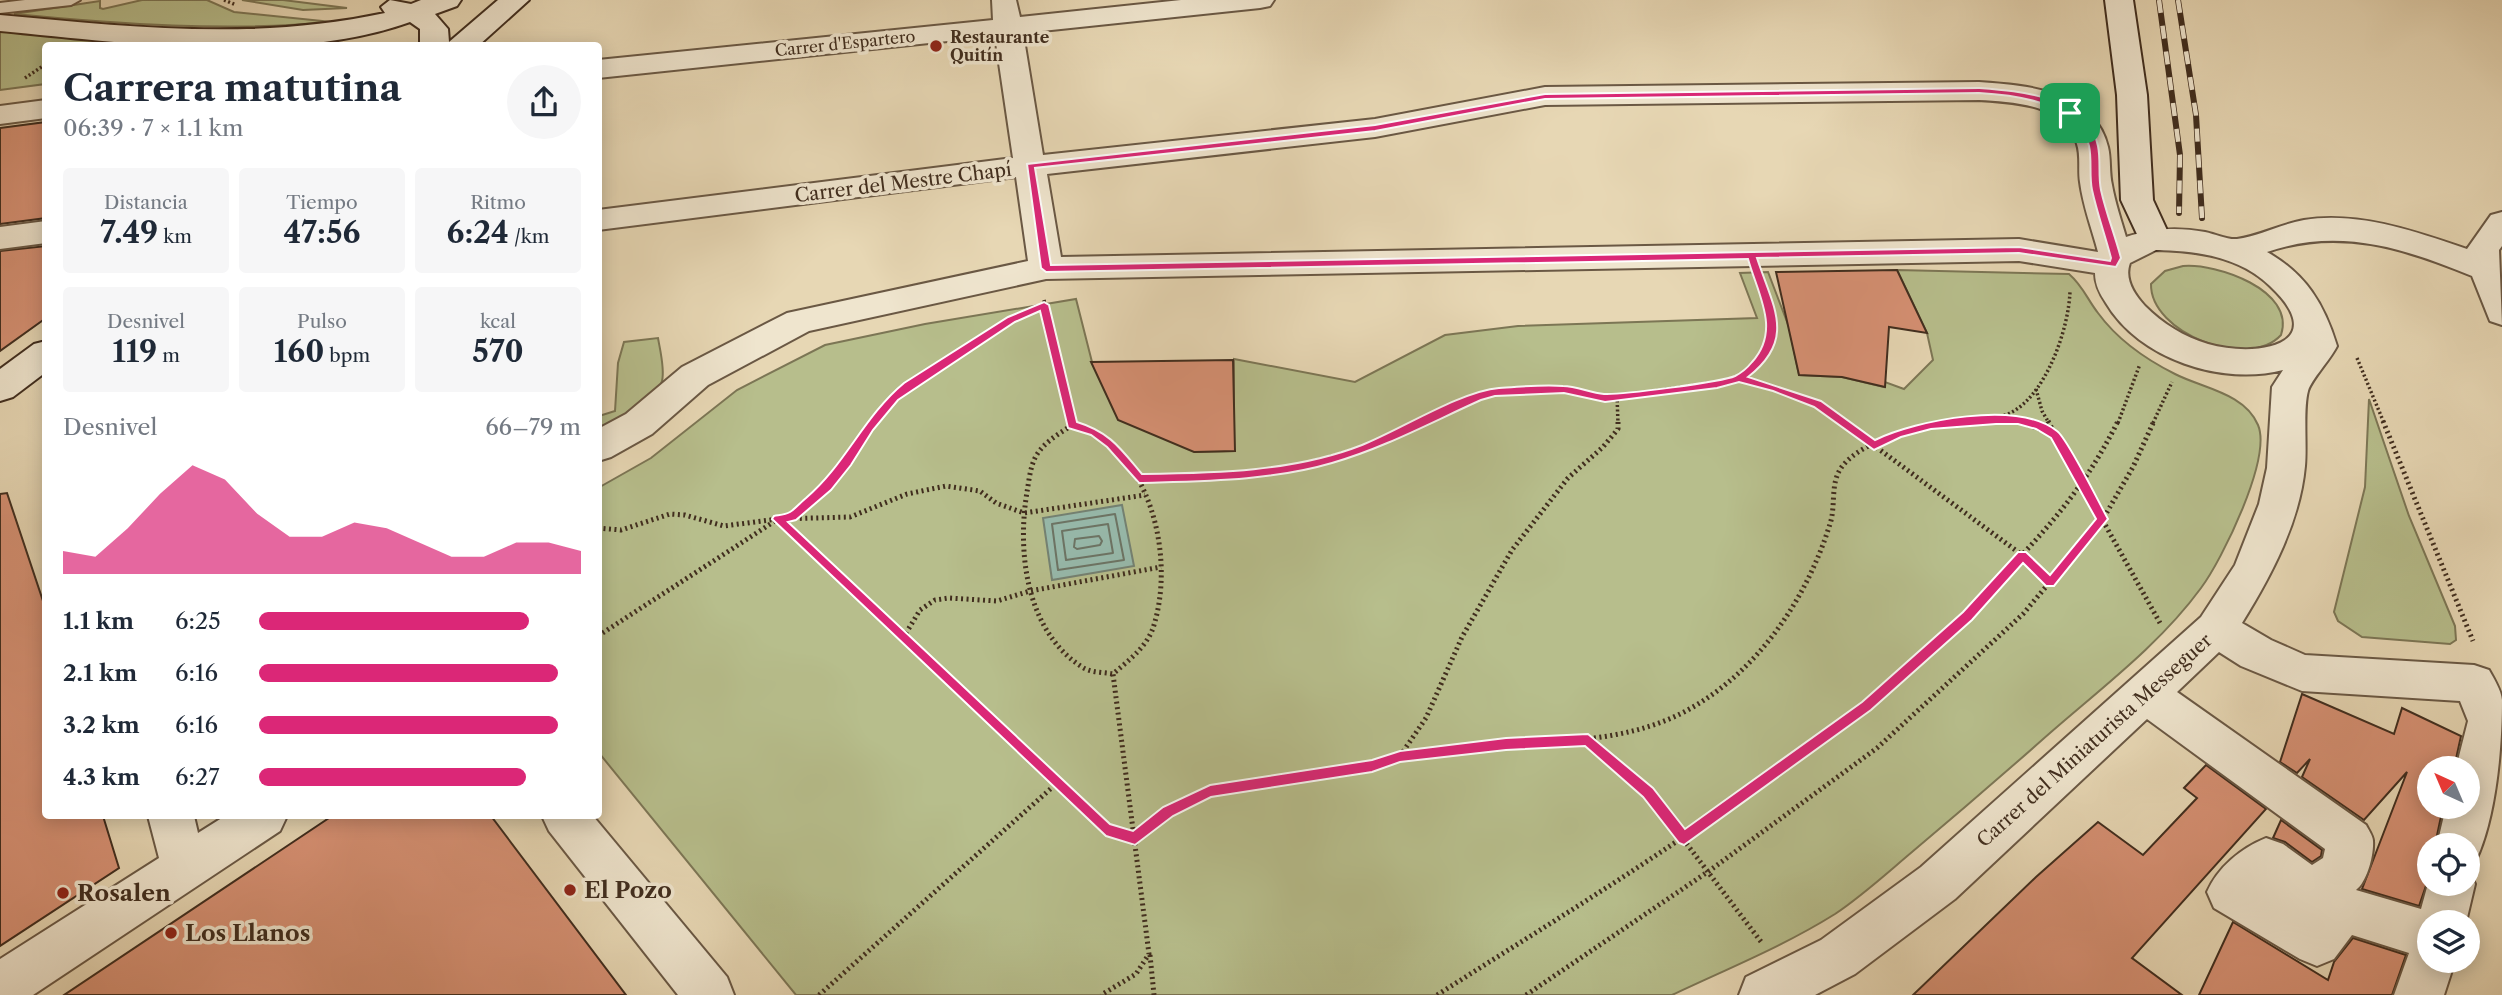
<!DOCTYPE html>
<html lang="es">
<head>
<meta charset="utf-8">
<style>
  :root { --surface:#fff; --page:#f6f6f7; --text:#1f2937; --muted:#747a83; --accent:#db2777 }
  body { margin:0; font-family:"Libre Caslon Text",serif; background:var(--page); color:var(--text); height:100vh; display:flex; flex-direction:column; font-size:26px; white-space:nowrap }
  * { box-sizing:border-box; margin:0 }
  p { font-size:23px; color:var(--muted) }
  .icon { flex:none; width:38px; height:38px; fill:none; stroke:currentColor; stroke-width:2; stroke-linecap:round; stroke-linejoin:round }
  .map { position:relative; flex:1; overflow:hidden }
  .sheet { position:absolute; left:42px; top:42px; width:560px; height:777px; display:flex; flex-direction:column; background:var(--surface); border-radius:7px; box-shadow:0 4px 18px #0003 }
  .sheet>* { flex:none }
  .needle { width:46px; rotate:316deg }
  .controls { position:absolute; left:2417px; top:756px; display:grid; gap:14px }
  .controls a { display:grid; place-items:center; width:63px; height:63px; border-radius:50%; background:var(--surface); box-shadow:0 4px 18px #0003; font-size:35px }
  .pin { position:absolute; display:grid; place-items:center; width:60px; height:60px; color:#fff; margin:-30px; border-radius:14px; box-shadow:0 4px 10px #0006 }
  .round { display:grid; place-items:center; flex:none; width:74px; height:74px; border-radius:37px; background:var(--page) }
  .headline { display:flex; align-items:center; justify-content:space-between; height:119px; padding:0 21px }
  h1 { font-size:38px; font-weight:700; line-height:52px }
  .figures { display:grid; grid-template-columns:repeat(3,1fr); gap:10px; height:119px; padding:7px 21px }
  .figures div { display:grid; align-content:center; border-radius:7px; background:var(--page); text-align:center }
  .figures b { font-size:30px; font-weight:700 }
  .figures small { font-size:19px; font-weight:400 }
  .figures p { font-size:19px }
  .chart { height:196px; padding:14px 21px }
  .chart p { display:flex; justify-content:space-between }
  .chart svg { width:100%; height:126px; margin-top:7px; fill:var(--accent); opacity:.7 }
  ul { padding:0 21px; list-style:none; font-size:23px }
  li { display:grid; grid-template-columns:112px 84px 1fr; align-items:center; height:52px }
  li i { height:18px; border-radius:9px; background:var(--accent) }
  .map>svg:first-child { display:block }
  .green { fill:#b7be8c; stroke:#7c7655; stroke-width:2 }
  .water { fill:#97baac; stroke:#748273; stroke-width:2 }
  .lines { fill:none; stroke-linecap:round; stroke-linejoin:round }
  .shore { stroke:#6c7465; stroke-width:2 }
  .building { fill:#d69073; stroke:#402d1e; stroke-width:2 }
  .lane-casing { stroke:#6a5844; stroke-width:4 }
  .street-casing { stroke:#6a5844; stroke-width:4 }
  .secondary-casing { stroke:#402d1e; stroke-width:4 }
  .path-far1 { stroke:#402d1e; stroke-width:3.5; stroke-dasharray:2 2.5; stroke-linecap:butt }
  .path { stroke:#402d1e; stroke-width:5; stroke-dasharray:2 3.5; stroke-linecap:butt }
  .lane { fill:#efe5ce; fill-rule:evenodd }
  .street { fill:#efe5ce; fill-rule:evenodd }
  .secondary { fill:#efe5ce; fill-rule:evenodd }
  .rail-casing { stroke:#402d1e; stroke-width:6 }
  .rail { stroke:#efe5ce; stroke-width:4.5; stroke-dasharray:13; stroke-linecap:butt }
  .route { fill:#db2777; stroke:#fff; stroke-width:2; fill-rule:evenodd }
  .poi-dot { fill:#8f2418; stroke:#efe5ce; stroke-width:2.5 }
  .labels { text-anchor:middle; stroke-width:7; stroke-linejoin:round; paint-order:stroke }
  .far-poi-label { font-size:16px; font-weight:bold; fill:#402d1e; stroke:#efe5ce; text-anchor:start }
  .far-street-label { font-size:16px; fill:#402d1e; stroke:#efe5ce }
  .street-label { font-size:19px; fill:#402d1e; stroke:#efe5ce }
  .near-poi-label { font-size:23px; font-weight:bold; fill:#402d1e; stroke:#efe5ce; text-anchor:start }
</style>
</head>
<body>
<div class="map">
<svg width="2502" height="995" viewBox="0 0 2502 995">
  <rect width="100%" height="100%" fill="#e7d7b4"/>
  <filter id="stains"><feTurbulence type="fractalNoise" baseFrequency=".00286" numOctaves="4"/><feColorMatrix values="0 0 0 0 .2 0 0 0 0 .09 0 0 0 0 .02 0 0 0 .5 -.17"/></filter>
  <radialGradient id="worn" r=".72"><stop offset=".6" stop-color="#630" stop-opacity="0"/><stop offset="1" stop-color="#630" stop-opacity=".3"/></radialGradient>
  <g class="green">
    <path d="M142,0H207L234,12L332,22C225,32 120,24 14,14L100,1V8L103,9Z"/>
    <polygon points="242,0 283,0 347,8 303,10"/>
    <polygon points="0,30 60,35 129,45 46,46 45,84 0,90"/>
    <path d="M2183,266C2216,263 2296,290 2281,335C2248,371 2150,333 2151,284L2165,271Z"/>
    <path d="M1897,270L2069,274C2083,286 2087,299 2098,313C2117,339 2147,360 2175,374C2202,388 2245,393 2258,425C2272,458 2222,560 2201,588C2158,647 2096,692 2042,740C1999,778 1956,815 1912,852C1887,873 1862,896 1835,914C1784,946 1727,969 1672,995H796L599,753L598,488L651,458L737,390L825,345L925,324L1076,299L1092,362L1195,452L1234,451V359L1355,382L1445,335L1518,326L1757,318L1740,273L1768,272L1789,327L1799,375L1842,377L1884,387L1885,382L1904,389L1933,360L1927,333Z"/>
    <path d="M658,338C660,350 665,369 662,381C658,398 613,423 599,432V416L615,411L618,363L624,342Z"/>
    <polygon points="2369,399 2409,516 2455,626 2456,640 2450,644 2362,637 2338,621 2334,612 2365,487"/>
  </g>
  <polygon class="water" points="1122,505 1134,566 1052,580 1043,518"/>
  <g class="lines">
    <g class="shore">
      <polygon points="1115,514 1124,560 1058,570 1052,524"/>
      <polygon points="1108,524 1113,553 1066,560 1062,531"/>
      <polygon points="1099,536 1102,541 1100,545 1077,549 1074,547 1075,539"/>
    </g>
  </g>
  <g class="building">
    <polygon points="46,122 46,218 0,224 0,128"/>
    <polygon points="46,246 46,318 0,351 0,251"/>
    <polygon points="1897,270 1927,333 1889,327 1885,387 1842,377 1799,375 1776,272"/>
    <polygon points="1233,360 1235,451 1194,452 1118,420 1091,362"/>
    <polygon points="7,493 46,610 46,816 103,816 119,868 0,946 0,494"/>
    <polygon points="2302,694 2394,734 2402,708 2461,736 2454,768 2429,768 2429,807 2443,807 2435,845 2429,845 2429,877 2419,906 2362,889 2407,772 2364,820 2302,777 2310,759 2297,773 2280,762"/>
    <polygon points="2206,765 2266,809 2132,958 2182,995 1913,995 2036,877 2098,822 2143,855 2197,798 2184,788"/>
    <polygon points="332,816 491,816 626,995 64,995"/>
    <polygon points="2281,820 2322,850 2321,856 2312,862 2285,842 2273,838"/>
    <polygon points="2233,922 2328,980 2334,962 2353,938 2406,955 2392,995 2199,995"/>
  </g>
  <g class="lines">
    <defs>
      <polygon id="lane" points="25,0 80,0 71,5 0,13 0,3"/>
      <g id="street">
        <path d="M992,0H1016L1020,17L1181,0H1274L1270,6L1260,8L1023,33L1043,155L1375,119L1545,87L1979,82C2027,85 2095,91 2108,147C2111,159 2109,172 2112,185C2115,202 2121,220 2126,237C2153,228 2178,227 2205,232C2215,234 2228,240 2237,239C2259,236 2281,224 2304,220C2358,211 2417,232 2467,249L2491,215L2502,212V246L2499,250L2502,325L2490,321L2472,276C2404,248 2339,227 2267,252C2306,274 2324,304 2337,346C2330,360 2311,380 2308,391C2303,409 2307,445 2305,466C2300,522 2271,576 2242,623L2271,640L2305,655L2474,665L2489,670C2494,679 2501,690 2502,700C2502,748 2496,817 2476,860L2468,864V845H2437L2446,807H2468V768H2456L2468,721L2460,701L2302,691L2241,666L2219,652L2177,692L2366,825C2368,829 2373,836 2373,841C2374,855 2367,882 2356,890L2421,909L2429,880V884H2468V868L2475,884L2466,922H2429V961H2455L2444,995H2394L2409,953L2352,935L2334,959L2317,966L2300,959L2214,908L2207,892C2218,867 2241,848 2266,838L2283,844L2312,865L2323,858L2325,849L2147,719L1955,899L1855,974L1815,995H1739L1746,977L1821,940L1921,867L2201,617L2235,565L2259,504L2267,468L2272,387L2283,370C2222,386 2139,359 2106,303C2100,294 2095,285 2095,273L2019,261L1046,279L809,331L708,385L652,434L611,457L598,461V429L626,414L682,367L787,313L1028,261L1016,177L598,230V210L1013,158L995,36L598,78V60L993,20ZM1979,100C2014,102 2065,104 2077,144C2081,156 2078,170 2080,182C2083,206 2092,229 2098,252L2019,239L1061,257L1047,174L1375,137L1545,105ZM2156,250C2196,251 2239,256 2270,286C2333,345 2257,358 2208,344C2184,337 2162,323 2145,306C2134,294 2124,279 2130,263Z"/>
        <polygon points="46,100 46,118 0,124 0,106"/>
        <polygon points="46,221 46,243 0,249 0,227"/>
        <polygon points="148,816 194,816 198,833 225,816 287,816 280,831 33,995 0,995 0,959 159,858"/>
        <polygon points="542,816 593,816 727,977 734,995 678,995 549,831"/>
      </g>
      <g id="secondary">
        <path d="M390,0L411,4L421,0H461L457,6L435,14L448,29L449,42L498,0H529L478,46H420V29L410,22C291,65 124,43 0,31V15C131,27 255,41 385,13L381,7Z"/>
        <polygon points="2105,0 2133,0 2147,95 2153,200 2171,239 2167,247 2155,250 2143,247 2121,200 2117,95"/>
        <polygon points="46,341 46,372 13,397 0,401 0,369 34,344"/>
      </g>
    </defs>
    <use href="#lane" class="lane-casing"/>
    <use href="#street" class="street-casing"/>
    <use href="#secondary" class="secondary-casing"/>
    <g class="path-far1">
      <polyline points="224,0 236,5"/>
      <polyline points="25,78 46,64"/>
      <polyline points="1044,300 1072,423"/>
      <polyline points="2357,358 2384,423"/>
      <path d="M1740,379C1780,389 1811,399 1844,423"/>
      <polyline points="2036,389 2042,411 2049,423"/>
      <polyline points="1617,396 1618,423"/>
      <polyline points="1999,420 2027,423"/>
      <polyline points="872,423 894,397 1012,319 1041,306"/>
      <path d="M1421,423L1478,396L1495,392L1564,389L1605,398L1739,379C1781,345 1776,334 1761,287"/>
      <path d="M1946,423C1967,420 1991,422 2010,413C2046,396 2069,328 2070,291"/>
      <polyline points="2118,423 2140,364"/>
      <polyline points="2153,423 2172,382"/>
    </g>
    <g class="path">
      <path d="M1071,421L1072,425C1080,428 1090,429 1097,434C1155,471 1173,563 1154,625C1148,646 1129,660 1113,674L1149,954L1136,974L1101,995"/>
      <polyline points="1841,421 2022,555 2050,583"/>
      <polyline points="2018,421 2055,435 2160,623"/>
      <polyline points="2048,421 2055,434"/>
      <polyline points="2383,421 2473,641"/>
      <path d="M1072,425C1059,434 1044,442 1036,456C1030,467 1029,481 1027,492C1017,552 1026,631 1082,667C1091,673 1103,672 1113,674"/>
      <path d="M1139,478C1248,478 1326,469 1425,421"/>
      <polyline points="793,516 826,487 847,462 874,421"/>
      <path d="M598,528L621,530L670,514L685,515L724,526L778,519L1106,829L1135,838C1155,821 1176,804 1201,794C1216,789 1232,788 1248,785C1284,778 1321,775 1358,769C1374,766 1388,759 1403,755C1429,750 1456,748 1482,746C1549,741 1623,744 1684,712C1756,674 1806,601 1830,524C1836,506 1830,484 1841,468C1862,438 1928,424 1962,421"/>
      <polyline points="598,636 778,519 850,517 907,494 946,486 980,491 996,503 1024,513 1145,495"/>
      <polyline points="903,638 920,610 935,600 949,598 997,601 1030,591 1161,567"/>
      <polyline points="1589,740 1648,793 1762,943"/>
      <polyline points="1400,756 1426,718 1462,637 1512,550 1568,478 1603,447 1618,429 1618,421"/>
      <polyline points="1150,955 1154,995"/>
      <polyline points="819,995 1056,784"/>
      <path d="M1437,995C1631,872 1830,754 1990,588C2043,534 2084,490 2118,421"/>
      <polyline points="1526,995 1709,871 1877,748 2023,614 2103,519 2133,467 2154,421"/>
    </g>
    <use href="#lane" class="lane"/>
    <use href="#street" class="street"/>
    <use href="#secondary" class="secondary"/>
    <defs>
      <g id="rail">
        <polyline points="2159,0 2180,155 2179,213"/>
        <polyline points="2178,0 2196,115 2202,218"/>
      </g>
    </defs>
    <use href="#rail" class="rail-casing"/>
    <use href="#rail" class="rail"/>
  </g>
  <path class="route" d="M1979,88C2019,91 2088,96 2098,146C2101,160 2098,176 2101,190C2106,213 2115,235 2121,258L2116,267L2019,253L1757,258C1773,307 1797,339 1748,377L1821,401L1875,440C1916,420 2018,400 2057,431C2068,439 2099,503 2108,519L2054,586H2046L2023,563L1972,620L1871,710L1684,845L1679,843L1643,797L1585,746L1506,750L1400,762L1372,772L1211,797L1173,816L1135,845L1106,836L772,519L774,516C779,515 785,515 790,512C795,509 801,502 806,498C845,465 864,416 904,383L1008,317L1044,302L1049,305L1077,422C1110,432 1121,449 1142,474C1215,473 1293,472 1362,445C1400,430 1461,391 1499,388C1520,387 1542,384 1563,386C1577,386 1590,393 1604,394C1620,395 1722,382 1735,376C1741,373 1748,367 1752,362C1781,330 1758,295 1748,259L1046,272L1041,268L1027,164L1375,125L1545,94ZM1979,93C2015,95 2080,102 2089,146C2092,160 2089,176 2092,190C2097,213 2105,235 2111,258L2110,261L2019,247L1051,265L1035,168L1375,131L1545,99ZM1040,311L1068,428L1091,435L1107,447L1139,483C1203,481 1271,481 1332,463C1384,448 1432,422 1481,400L1495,396L1564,393L1605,402L1717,388L1739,382L1773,391L1814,407L1874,450L1901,437L1931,429L1996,424H2018L2036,429L2051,438L2096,519L2050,575L2026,552H2018L1963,612L1862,702L1685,829L1653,788L1588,734L1506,738L1400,751L1372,760L1210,785L1163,807L1133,831L1110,824L788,522L796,520L831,490L851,465L873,430L898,400L1015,322Z"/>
  <g class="poi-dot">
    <circle cx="936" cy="46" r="7"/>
    <circle cx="570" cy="890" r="7"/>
    <circle cx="63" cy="893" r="7"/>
    <circle cx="171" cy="933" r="7"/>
  </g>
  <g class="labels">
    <g class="far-poi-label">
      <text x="950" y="43">Restaurante<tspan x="950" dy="18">Quitín</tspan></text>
    </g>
    <g class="far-street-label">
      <text transform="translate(845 43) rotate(-6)" y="6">Carrer d'Espartero</text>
    </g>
    <g class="street-label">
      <text transform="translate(903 182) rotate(-7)" y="7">Carrer del Mestre Chapí</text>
      <text transform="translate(2094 740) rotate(-42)" y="7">Carrer del Miniaturista Messeguer</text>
    </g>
    <g class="near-poi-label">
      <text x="584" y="898">El Pozo</text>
      <text x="77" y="901">Rosalen</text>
      <text x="185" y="941">Los Llanos</text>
    </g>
  </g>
  <rect width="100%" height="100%" filter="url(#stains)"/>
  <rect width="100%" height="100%" fill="url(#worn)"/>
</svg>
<div class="controls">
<a><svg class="needle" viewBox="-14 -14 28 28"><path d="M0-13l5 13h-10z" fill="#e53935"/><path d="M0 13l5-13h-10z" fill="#747a83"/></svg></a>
<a><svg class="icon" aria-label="locate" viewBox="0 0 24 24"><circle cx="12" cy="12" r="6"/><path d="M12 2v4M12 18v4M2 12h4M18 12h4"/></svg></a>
<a><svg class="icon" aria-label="layers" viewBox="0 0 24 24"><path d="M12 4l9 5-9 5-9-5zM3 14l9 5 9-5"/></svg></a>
</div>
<div class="pin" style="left:2070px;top:113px;background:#1e9e55"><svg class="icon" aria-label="arrive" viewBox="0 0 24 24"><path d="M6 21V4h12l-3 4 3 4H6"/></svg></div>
<section class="sheet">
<div class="headline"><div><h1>Carrera matutina</h1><p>06:39 · 7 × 1.1 km</p></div><a class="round"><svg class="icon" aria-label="share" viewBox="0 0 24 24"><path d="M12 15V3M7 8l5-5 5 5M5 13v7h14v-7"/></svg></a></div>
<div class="figures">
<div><p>Distancia</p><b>7.49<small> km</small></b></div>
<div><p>Tiempo</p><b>47:56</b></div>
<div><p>Ritmo</p><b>6:24<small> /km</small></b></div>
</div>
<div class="figures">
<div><p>Desnivel</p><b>119<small> m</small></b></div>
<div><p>Pulso</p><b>160<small> bpm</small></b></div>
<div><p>kcal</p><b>570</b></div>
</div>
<div class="chart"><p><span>Desnivel</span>66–79 m</p>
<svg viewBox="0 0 160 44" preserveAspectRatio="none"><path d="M0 44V36L10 38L20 28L30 16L40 6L50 11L60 23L70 31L80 31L90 26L100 28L110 33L120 38L130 38L140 33L150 33L160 36V44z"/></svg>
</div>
<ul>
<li><b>1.1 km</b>6:25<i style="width:84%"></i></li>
<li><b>2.1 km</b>6:16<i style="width:93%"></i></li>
<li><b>3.2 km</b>6:16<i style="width:93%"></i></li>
<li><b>4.3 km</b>6:27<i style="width:83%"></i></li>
</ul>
</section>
</div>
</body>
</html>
